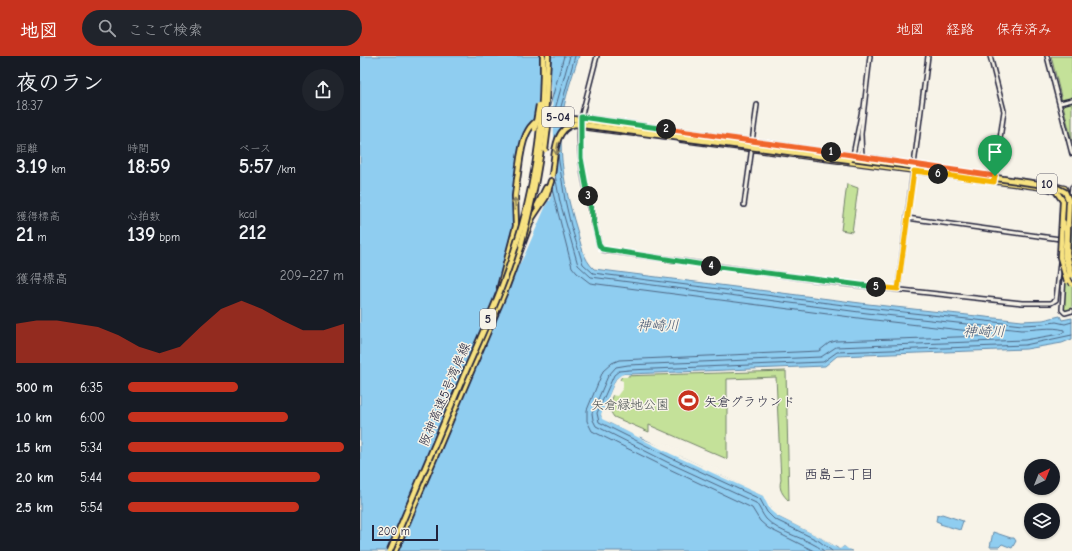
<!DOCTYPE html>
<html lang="ja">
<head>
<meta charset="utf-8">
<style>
  :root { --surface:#171b24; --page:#20242c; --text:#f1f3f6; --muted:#9ea1a6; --accent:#c8321e }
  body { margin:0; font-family:"Comic Neue","Klee One",sans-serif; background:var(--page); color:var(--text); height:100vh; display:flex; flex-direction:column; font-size:15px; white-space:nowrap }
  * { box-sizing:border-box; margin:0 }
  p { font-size:13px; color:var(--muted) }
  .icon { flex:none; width:22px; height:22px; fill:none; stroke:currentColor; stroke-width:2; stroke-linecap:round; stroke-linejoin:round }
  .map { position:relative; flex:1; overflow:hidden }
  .details { display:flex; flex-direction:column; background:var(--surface); width:360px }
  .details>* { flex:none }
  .needle { width:26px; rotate:43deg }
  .tools { position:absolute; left:664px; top:403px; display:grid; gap:8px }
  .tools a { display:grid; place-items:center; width:36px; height:36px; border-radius:50%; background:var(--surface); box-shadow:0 1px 3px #0004; font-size:20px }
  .scale { position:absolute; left:12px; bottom:10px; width:66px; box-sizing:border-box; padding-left:4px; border:2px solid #22223b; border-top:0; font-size:11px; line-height:14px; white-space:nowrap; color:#22223b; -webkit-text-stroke:3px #f7f3e8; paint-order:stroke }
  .pin { position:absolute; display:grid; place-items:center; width:34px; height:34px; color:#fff; margin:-41px -17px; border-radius:50% 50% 50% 0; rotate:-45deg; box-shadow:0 0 4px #0007 }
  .pin .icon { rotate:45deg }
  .km { position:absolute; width:20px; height:20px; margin:-10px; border-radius:50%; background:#222; color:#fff; font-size:11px; line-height:20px; text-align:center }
  .round { display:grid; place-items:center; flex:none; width:42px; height:42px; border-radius:21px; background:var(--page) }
  .head { display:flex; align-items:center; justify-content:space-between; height:68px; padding:0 16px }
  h1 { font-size:22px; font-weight:700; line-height:30px }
  .figures { display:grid; grid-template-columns:repeat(3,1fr); gap:6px; height:68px; padding:4px 16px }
  .figures div { display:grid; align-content:center }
  .figures b { font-size:20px; font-weight:700 }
  .figures small { font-size:11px; font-weight:400 }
  .figures p { font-size:11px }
  .chart { height:112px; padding:8px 16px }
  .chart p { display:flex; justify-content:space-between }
  .chart svg { width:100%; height:72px; margin-top:4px; fill:var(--accent); opacity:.7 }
  ul { padding:0 16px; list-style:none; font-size:13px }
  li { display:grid; grid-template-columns:64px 48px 1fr; align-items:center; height:30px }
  li i { height:10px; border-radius:5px; background:var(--accent) }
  header { display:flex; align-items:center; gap:24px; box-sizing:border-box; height:56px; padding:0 20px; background:var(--accent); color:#fff }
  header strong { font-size:19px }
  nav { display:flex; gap:22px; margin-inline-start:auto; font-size:14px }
  .search { width:280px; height:36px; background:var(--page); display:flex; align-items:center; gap:10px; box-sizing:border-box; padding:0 14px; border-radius:22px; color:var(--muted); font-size:15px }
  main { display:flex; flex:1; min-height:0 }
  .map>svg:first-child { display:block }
  .green { fill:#c4e199; stroke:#73826a }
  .water { fill:#8fcdf0; stroke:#6389a8 }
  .pier { fill:#f7f3e8 }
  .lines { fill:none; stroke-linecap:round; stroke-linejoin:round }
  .shore { stroke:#4e6683; stroke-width:1 }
  .minor-casing { stroke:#22223b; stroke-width:6 }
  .major-casing { stroke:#22223b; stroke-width:6 }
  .highway-casing { stroke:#22223b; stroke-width:8 }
  .minor { stroke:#f7f3e8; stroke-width:3 }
  .major { stroke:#f7e281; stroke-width:3.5 }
  .highway { stroke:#f7e281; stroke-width:4.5 }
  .major-bridge-casing { stroke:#22223b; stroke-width:6; stroke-linecap:butt }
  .highway-bridge-casing { stroke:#22223b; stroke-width:8; stroke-linecap:butt }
  .major-bridge { stroke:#f7e281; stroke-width:3.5 }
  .highway-bridge { stroke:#f7e281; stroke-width:4.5 }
  .oneway { stroke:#8c825e }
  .split-1-casing { stroke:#fff; stroke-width:8 }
  .split-2-casing { stroke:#fff; stroke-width:8 }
  .split-3-casing { stroke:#fff; stroke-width:8 }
  .split-4-casing { stroke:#fff; stroke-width:8 }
  .split-5-casing { stroke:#fff; stroke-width:8 }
  .split-6-casing { stroke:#fff; stroke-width:8 }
  .split-7-casing { stroke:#fff; stroke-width:8 }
  .split-1 { stroke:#f0652b; stroke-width:5 }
  .split-2 { stroke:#f0652b; stroke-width:5 }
  .split-3 { stroke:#22a559; stroke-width:5 }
  .split-4 { stroke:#22a559; stroke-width:5 }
  .split-5 { stroke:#22a559; stroke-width:5 }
  .split-6 { stroke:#f5b400; stroke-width:5 }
  .split-7 { stroke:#f5b400; stroke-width:5 }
  .labels { text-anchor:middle; stroke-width:3; stroke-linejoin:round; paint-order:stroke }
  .shield { fill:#f7f3e8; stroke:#62616f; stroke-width:1 }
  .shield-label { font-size:12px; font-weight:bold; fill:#22223b }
  .street-label { font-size:13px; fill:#22223b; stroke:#f7f3e8 }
  .poi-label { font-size:13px; fill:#22223b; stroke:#f7f3e8; text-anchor:start }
  .park-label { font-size:13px; fill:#4a5252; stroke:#f7f3e8 }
  .water-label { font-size:14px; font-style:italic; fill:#435571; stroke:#f7f3e8 }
  .neighbourhood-label { font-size:14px; fill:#22223b; stroke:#f7f3e8 }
</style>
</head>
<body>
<header>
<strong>地図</strong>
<div class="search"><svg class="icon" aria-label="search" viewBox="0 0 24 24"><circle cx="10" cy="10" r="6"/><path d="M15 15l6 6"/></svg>ここで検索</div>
<nav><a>地図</a><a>経路</a><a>保存済み</a></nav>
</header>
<main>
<section class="details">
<div class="head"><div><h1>夜のラン</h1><p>18:37</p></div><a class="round"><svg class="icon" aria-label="share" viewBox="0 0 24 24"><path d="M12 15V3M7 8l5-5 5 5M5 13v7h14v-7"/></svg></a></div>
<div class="figures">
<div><p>距離</p><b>3.19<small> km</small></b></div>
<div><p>時間</p><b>18:59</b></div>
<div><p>ペース</p><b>5:57<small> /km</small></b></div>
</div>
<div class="figures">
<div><p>獲得標高</p><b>21<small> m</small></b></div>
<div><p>心拍数</p><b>139<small> bpm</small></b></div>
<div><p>kcal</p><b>212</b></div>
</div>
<div class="chart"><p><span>獲得標高</span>209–227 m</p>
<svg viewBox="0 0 160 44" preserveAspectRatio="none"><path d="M0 44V20L10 18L20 18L30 20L40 22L50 27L60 34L70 38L80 34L90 22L100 11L110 6L120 11L130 18L140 24L150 24L160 20V44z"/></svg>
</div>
<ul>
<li><b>500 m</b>6:35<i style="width:51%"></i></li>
<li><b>1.0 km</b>6:00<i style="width:74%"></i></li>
<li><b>1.5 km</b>5:34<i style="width:100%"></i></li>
<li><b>2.0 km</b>5:44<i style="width:89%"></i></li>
<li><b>2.5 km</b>5:54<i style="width:79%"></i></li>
</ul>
</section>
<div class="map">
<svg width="712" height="495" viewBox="0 0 712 495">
  <rect width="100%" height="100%" fill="#f7f3e8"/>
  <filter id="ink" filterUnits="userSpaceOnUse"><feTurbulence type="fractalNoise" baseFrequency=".025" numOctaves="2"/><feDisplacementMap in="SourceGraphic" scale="8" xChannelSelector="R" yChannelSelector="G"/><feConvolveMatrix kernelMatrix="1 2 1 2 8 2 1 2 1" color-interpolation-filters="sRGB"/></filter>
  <g filter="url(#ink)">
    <g class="green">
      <polygon points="691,0 712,0 712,85"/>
      <polygon points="487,128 498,132 492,176 481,174"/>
      <polygon points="712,139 712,253 705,255 703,253"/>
      <path d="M426,315L429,445C423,439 418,433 421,424L416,321L367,323V403L289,369V376L254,361C244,349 256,332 262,320Z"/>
    </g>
    <g class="water">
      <path d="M0,0H219C210,26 200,55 201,84C201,114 208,145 217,174C221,188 223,203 234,213L508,248L662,265L683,264L700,260L702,264L712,262V283L702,287L666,293L477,300L465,310L269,318H264L256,323L241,360L248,366L404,440L417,460L458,480L479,493L484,490L493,495H0Z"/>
      <polygon points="582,458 603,465 600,474 580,468 581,467 576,465 577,460"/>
      <polygon points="633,476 651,482 654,482 656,485 652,492 642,488 639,491 630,491"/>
    </g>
    <g class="pier">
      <polygon points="181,2 190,2 196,118 190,145 188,145 165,198 150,226 140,223 154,175 156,136 164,93 172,76 177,60"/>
      <polygon points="264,318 269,318 267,321 261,321 258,323 263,325 263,332 257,340 251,339 243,361 245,358 249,358 258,365 258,369 261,370 263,368 278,374 280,382 301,390 304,387 320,395 319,399 342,410 345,407 362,415 361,419 405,439 414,455 424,462 458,479 477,492 481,491 485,488 495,495 488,493 484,490 480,493 474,491 461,482 417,460 410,454 403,440 311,398 242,363 241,358 256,323 261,319"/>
    </g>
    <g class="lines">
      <g class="shore">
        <polyline points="189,53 204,0"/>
        <polyline points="194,57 210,0"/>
        <polyline points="199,58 215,0"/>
        <polyline points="198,99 205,144 211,170 223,208 233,217 507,252 662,269 683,268 696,266 705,268 712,266"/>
        <path d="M195,119L200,146L218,209L231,221L507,257L661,274C675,274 692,270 704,274V276L700,278L665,284L476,291L461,301L268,309L256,311L248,320L232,357L233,364L236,370L307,406L396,447C400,452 402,458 406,463C421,479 447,481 464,495"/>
        <polyline points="192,133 212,211 217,217 230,227 506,263 627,277 626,280 476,285 469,287 459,295 259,304 252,307 243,315 227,354 227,365 232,375 305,411 392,452 400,465 408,472 454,495"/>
        <polyline points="472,495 459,485 414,463 407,456 400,443 309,401 239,366 237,357 254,319 259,315 269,314 463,306 477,296 665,289 712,279"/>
      </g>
      <defs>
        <g id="minor">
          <polyline points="630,0 644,55 634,124"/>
          <polyline points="687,0 712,98"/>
          <polyline points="700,47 712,44"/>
          <polyline points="221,62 237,0"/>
          <path d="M220,69C217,110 231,150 239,189L243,194L485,228L662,247H691L696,244L700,206"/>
          <polyline points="392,86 397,49"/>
          <polyline points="493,99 502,54"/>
          <polyline points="502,102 501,78 510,0"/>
          <polyline points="490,106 497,101 500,86"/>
          <polyline points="710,145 712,131"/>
          <polyline points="384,149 392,91"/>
          <polyline points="547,162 700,183"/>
          <polyline points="704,220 702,254 705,257 712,255"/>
          <polyline points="538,233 568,0"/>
        </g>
        <g id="major">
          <polyline points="221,61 533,105"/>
          <polyline points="220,71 274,78"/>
          <polyline points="320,84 690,133"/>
          <polyline points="693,129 705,132 708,139"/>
          <polyline points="704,166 705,140"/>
        </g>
        <g id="highway">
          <polyline points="183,0 183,19"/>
          <polyline points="187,20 188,0"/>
          <polyline points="177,150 186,132"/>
          <polyline points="140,231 156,170 155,140 157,124"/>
          <polyline points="35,495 145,235 172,162 186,141 191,125"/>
        </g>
      </defs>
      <use href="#minor" class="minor-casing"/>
      <use href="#major" class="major-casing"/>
      <use href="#highway" class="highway-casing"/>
      <use href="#minor" class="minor"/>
      <use href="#major" class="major"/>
      <use href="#highway" class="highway"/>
      <defs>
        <g id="major-bridge">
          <polyline points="706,171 704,200 710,220"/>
          <polyline points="704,173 704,166"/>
          <polyline points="707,219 712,229"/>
        </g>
        <g id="highway-bridge">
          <polyline points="175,73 179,49"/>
          <polyline points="185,94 189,61"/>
          <path d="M192,119C195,102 193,72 215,68L490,104"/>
          <path d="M157,124C161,101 160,63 191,60L693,130L705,136L709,145L707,198L712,219"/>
          <polyline points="688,132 696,135 703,145 700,201 707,225"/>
          <path d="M161,189C176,133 186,78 187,20"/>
          <path d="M30,495C54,438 78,381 102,324C121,280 142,236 156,189C174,134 182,77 183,19"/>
        </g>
      </defs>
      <use href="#major-bridge" class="major-bridge-casing"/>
      <use href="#highway-bridge" class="highway-bridge-casing"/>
      <use href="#major-bridge" class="major-bridge"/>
      <use href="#highway-bridge" class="highway-bridge"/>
    </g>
    <defs><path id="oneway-shaft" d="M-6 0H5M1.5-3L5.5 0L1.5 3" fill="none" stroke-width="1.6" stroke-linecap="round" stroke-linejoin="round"/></defs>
    <g class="oneway">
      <use href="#oneway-shaft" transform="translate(197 93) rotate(98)"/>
      <use href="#oneway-shaft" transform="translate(155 148) rotate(-93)"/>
    </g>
  </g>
  <g class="lines" filter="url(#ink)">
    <defs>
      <polyline id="split-1" points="471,96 635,120"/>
      <polyline id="split-2" points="306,73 471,96"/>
      <polyline id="split-3" points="228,140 221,102 221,61 306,73"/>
      <polyline id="split-4" points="228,140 239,189 242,193 351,210"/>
      <polyline id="split-5" points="351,210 516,231"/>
      <polyline id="split-6" points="516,231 538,233 554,115 578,118"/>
      <polyline id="split-7" points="578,118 634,126 635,120"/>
    </defs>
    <use href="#split-1" class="split-1-casing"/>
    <use href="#split-2" class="split-2-casing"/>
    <use href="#split-3" class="split-3-casing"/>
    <use href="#split-4" class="split-4-casing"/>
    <use href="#split-5" class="split-5-casing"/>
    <use href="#split-6" class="split-6-casing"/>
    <use href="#split-7" class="split-7-casing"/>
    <use href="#split-1" class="split-1"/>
    <use href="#split-2" class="split-2"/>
    <use href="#split-3" class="split-3"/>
    <use href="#split-4" class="split-4"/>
    <use href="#split-5" class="split-5"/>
    <use href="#split-6" class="split-6"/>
    <use href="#split-7" class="split-7"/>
  </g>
  <defs>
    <symbol id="stadium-disc" viewBox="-11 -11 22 22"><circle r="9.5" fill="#c8321e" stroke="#f7f3e8"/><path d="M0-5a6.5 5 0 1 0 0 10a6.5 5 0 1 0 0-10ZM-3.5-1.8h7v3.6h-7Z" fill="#fff"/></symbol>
  </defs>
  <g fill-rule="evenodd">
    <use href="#stadium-disc" x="316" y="332" width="25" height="25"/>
  </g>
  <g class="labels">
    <g class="shield">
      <rect x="182" y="51" width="32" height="20" rx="3"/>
      <rect x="677" y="118" width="20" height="20" rx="3"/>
      <rect x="120" y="253" width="16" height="20" rx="3"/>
    </g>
    <g class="shield-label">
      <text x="198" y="65">5-04</text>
      <text x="687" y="132">10</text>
      <text x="128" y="267">5</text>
    </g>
    <g class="street-label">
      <text transform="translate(84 338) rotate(-67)" y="5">阪神高速5号湾岸線</text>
    </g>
    <g class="poi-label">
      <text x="344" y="350">矢倉グラウンド</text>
    </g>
    <g class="park-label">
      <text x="270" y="353">矢倉緑地公園</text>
    </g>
    <g class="water-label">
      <text x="298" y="274">神崎川</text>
      <text transform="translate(624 275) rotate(1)" y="5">神崎川</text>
    </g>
    <g class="neighbourhood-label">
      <text x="479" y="423">西島二丁目</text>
    </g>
  </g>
</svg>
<div class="tools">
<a><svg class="needle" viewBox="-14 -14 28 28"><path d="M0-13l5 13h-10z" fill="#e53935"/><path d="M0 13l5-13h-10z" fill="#9ea1a6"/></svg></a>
<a><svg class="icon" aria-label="layers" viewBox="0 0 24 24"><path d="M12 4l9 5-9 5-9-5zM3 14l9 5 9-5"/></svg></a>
</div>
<div class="scale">200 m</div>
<div class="pin" style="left:635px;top:120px;background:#1e9e55"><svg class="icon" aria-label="arrive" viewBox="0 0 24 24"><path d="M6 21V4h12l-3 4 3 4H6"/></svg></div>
<b class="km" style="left:471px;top:96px">1</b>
<b class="km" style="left:306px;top:73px">2</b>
<b class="km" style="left:228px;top:140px">3</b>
<b class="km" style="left:351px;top:210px">4</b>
<b class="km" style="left:516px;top:231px">5</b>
<b class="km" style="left:578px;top:118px">6</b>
</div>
</main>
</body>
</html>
